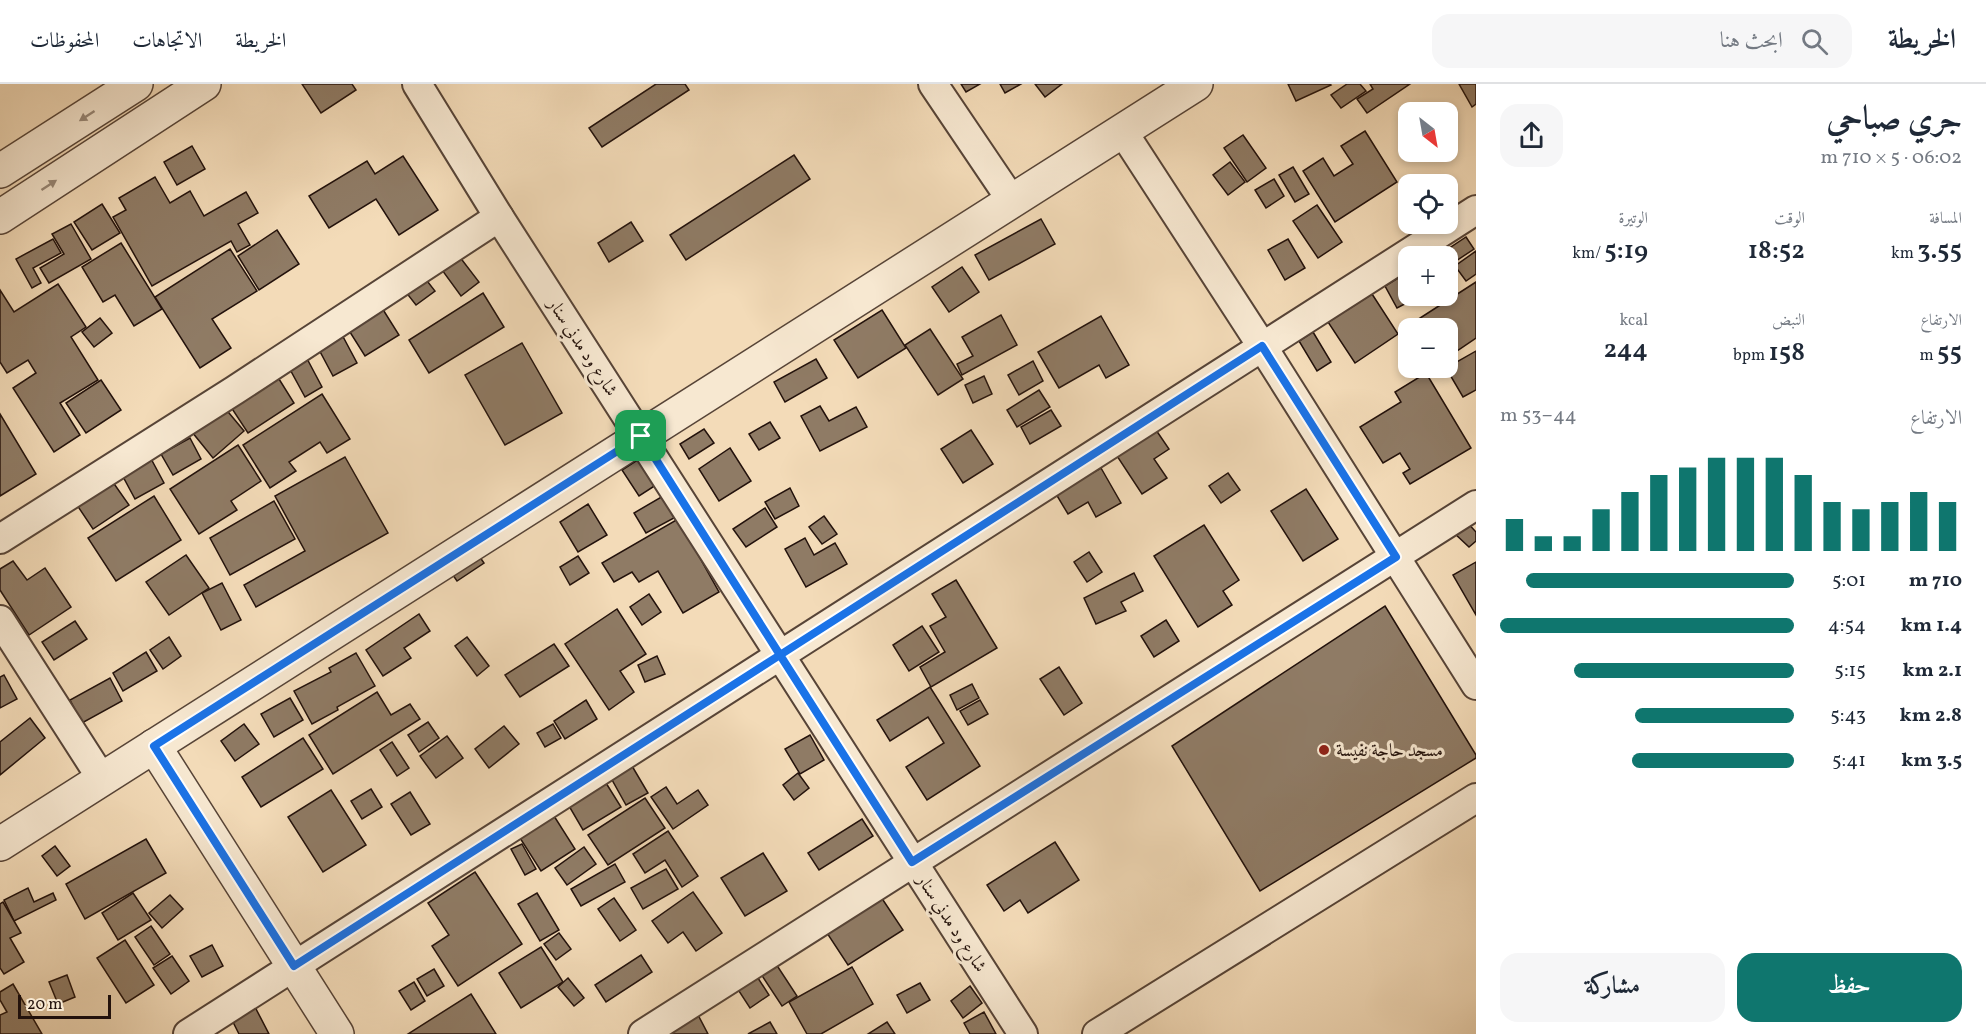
<!DOCTYPE html>
<html lang="ar">
<head>
<meta charset="utf-8">
<style>
  :root { --surface:#fff; --page:#f6f6f7; --text:#1f2937; --muted:#747a83; --line:#e0e1e3; --accent:#0f766e }
  body { margin:0; font-family:Vollkorn,Amiri,serif; background:var(--page); color:var(--text); direction:rtl; height:100vh; display:flex; flex-direction:column; font-size:22px; white-space:nowrap }
  * { box-sizing:border-box; margin:0 }
  p { font-size:20px; color:var(--muted) }
  .icon { flex:none; width:33px; height:33px; fill:none; stroke:currentColor; stroke-width:2; stroke-linecap:round; stroke-linejoin:round }
  .map { position:relative; flex:1; overflow:hidden; direction:ltr }
  .details { display:flex; flex-direction:column; background:var(--surface); width:510px }
  .details>* { flex:none }
  .needle { width:39px; rotate:149deg }
  .tools { position:absolute; left:1398px; top:18px; display:grid; gap:12px }
  .tools a { display:grid; place-items:center; width:60px; height:60px; border-radius:12px; background:var(--surface); box-shadow:0 3px 9px #0003; font-size:30px }
  .scale { position:absolute; left:18px; bottom:15px; width:93px; box-sizing:border-box; padding-left:6px; border:3px solid #23120c; border-top:0; font-size:16px; line-height:21px; white-space:nowrap; color:#23120c; -webkit-text-stroke:4px #f7e8d1; paint-order:stroke }
  .pin { position:absolute; display:grid; place-items:center; width:51px; height:51px; color:#fff; margin:-26px; border-radius:12px; box-shadow:0 3px 9px #0006 }
  .round { display:grid; place-items:center; flex:none; width:63px; height:63px; border-radius:18px; background:var(--page) }
  .head { display:flex; align-items:center; justify-content:space-between; height:102px; padding:0 24px }
  h1 { font-size:33px; font-weight:600; line-height:45px }
  .figures { display:grid; grid-template-columns:repeat(3,1fr); gap:9px; height:102px; padding:6px 24px }
  .figures div { display:grid; align-content:center }
  .figures b { font-size:26px; font-weight:600 }
  .figures small { font-size:16px; font-weight:400 }
  .figures p { font-size:16px }
  .chart { height:168px; padding:12px 24px }
  .chart p { display:flex; justify-content:space-between }
  .chart svg { width:100%; height:108px; margin-top:6px; stroke:var(--accent); stroke-width:6 }
  .cta { display:flex; gap:12px; margin-top:auto; padding:12px 24px }
  .cta a { flex:1; height:69px; border-radius:18px; background:var(--accent); color:#fff; font-size:24px; font-weight:600; line-height:69px; text-align:center }
  .cta a+a { background:var(--page); color:var(--text) }
  ul { padding:0 24px; list-style:none; font-size:20px }
  li { display:grid; grid-template-columns:96px 72px 1fr; align-items:center; height:45px }
  li i { height:15px; border-radius:8px; background:var(--accent) }
  header { display:flex; align-items:center; gap:36px; box-sizing:border-box; height:84px; padding:0 30px; background:var(--surface); border-bottom:2px solid var(--line) }
  header strong { font-size:28px }
  nav { display:flex; gap:33px; margin-inline-start:auto; font-size:21px }
  .search { width:420px; height:54px; background:var(--page); display:flex; align-items:center; gap:15px; box-sizing:border-box; padding:0 21px; border-radius:18px; color:var(--muted); font-size:22px }
  main { display:flex; flex:1; min-height:0 }
  .map>svg:first-child { display:block }
  .building { fill:#8f7b65; stroke:#23120c; stroke-width:1.5 }
  .lines { fill:none; stroke-linecap:round; stroke-linejoin:round }
  .minor-casing { stroke:#574437; stroke-width:32 }
  .tertiary-casing { stroke:#574437; stroke-width:36 }
  .minor { stroke:#f7e8d1; stroke-width:28 }
  .tertiary { stroke:#f7e8d1; stroke-width:33 }
  .oneway { fill:#988878 }
  .route-casing { stroke:#fff; stroke-width:12 }
  .route { stroke:#1a73e8; stroke-width:8 }
  .poi-dot { fill:#8f2418; stroke:#f7e8d1; stroke-width:2 }
  .labels { text-anchor:middle; stroke-width:6; stroke-linejoin:round; paint-order:stroke }
  .street-label { font-size:18px; fill:#23120c; stroke:#f7e8d1 }
  .poi-label { font-size:18px; fill:#23120c; stroke:#f7e8d1; text-anchor:start }
</style>
</head>
<body>
<header>
<strong>الخريطة</strong>
<div class="search"><svg class="icon" aria-label="search" viewBox="0 0 24 24"><circle cx="10" cy="10" r="6"/><path d="M15 15l6 6"/></svg>ابحث هنا</div>
<nav><a>الخريطة</a><a>الاتجاهات</a><a>المحفوظات</a></nav>
</header>
<main>
<section class="details">
<div class="head"><div><h1>جري صباحي</h1><p>06:02 · 5 × 710 m</p></div><a class="round"><svg class="icon" aria-label="share" viewBox="0 0 24 24"><path d="M12 15V3M7 8l5-5 5 5M5 13v7h14v-7"/></svg></a></div>
<div class="figures">
<div><p>المسافة</p><b>3.55<small> km</small></b></div>
<div><p>الوقت</p><b>18:52</b></div>
<div><p>الوتيرة</p><b>5:19<small> /km</small></b></div>
</div>
<div class="figures">
<div><p>الارتفاع</p><b>55<small> m</small></b></div>
<div><p>النبض</p><b>158<small> bpm</small></b></div>
<div><p>kcal</p><b>244</b></div>
</div>
<div class="chart"><p><span>الارتفاع</span>44–53 m</p>
<svg viewBox="0 0 160 44" preserveAspectRatio="none"><path d="M5 44V31M15 44V38M25 44V38M35 44V27M45 44V20M55 44V13M65 44V10M75 44V6M85 44V6M95 44V6M105 44V13M115 44V24M125 44V27M135 44V24M145 44V20M155 44V24"/></svg>
</div>
<ul>
<li><b>710 m</b>5:01<i style="width:91%"></i></li>
<li><b>1.4 km</b>4:54<i style="width:100%"></i></li>
<li><b>2.1 km</b>5:15<i style="width:75%"></i></li>
<li><b>2.8 km</b>5:43<i style="width:54%"></i></li>
<li><b>3.5 km</b>5:41<i style="width:55%"></i></li>
</ul>
<div class="cta"><a>حفظ</a><a>مشاركة</a></div>
</section>
<div class="map">
<svg width="1476" height="950" viewBox="0 0 1476 950">
  <rect width="100%" height="100%" fill="#f3dbb8"/>
  <filter id="stains"><feTurbulence type="fractalNoise" baseFrequency=".00333" numOctaves="4"/><feColorMatrix values="0 0 0 0 .2 0 0 0 0 .09 0 0 0 0 .02 0 0 0 .5 -.17"/></filter>
  <radialGradient id="worn" r=".72"><stop offset=".6" stop-color="#630" stop-opacity="0"/><stop offset="1" stop-color="#630" stop-opacity=".3"/></radialGradient>
  <g class="building">
    <polygon points="302,0 352,0 356,6 321,29"/>
    <polygon points="656,0 685,0 689,6 602,63 589,44"/>
    <polygon points="961,0 980,0 966,8"/>
    <polygon points="1000,0 1021,0 1005,9"/>
    <polygon points="1035,0 1062,0 1045,13"/>
    <polygon points="1288,0 1330,0 1331,1 1296,17"/>
    <polygon points="1347,0 1360,0 1366,7 1341,24 1331,11"/>
    <polygon points="1370,0 1410,0 1367,29 1357,15 1373,5"/>
    <polygon points="1459,0 1476,0 1476,20 1472,23"/>
    <polygon points="1365,47 1397,98 1335,138 1303,87 1323,74 1334,92 1353,80 1341,62"/>
    <polygon points="1243,51 1266,84 1247,98 1224,64"/>
    <polygon points="192,62 205,85 177,101 164,78"/>
    <polygon points="794,71 810,95 686,176 670,151"/>
    <polygon points="403,72 438,126 399,151 376,115 329,144 309,112 367,77 375,90"/>
    <polygon points="1230,78 1245,98 1228,111 1213,91"/>
    <polygon points="1293,83 1309,110 1295,118 1279,91"/>
    <polygon points="155,93 170,119 190,107 204,132 246,108 258,129 238,140 250,161 237,168 231,157 152,202 113,133 126,126 119,114"/>
    <polygon points="1274,95 1284,112 1266,124 1255,106"/>
    <polygon points="102,120 120,149 92,166 74,138"/>
    <polygon points="1317,121 1342,158 1318,174 1293,137"/>
    <polygon points="1041,135 1055,160 989,196 975,171"/>
    <polygon points="631,138 643,157 609,178 598,159"/>
    <polygon points="71,140 91,175 49,199 40,184 64,170 52,150"/>
    <polygon points="277,146 299,180 259,206 238,172"/>
    <polygon points="1466,153 1474,165 1456,177 1448,165"/>
    <polygon points="53,155 61,169 33,184 41,199 32,204 16,175"/>
    <polygon points="1288,155 1305,184 1285,196 1268,166"/>
    <polygon points="121,159 162,225 134,242 115,211 103,218 82,183"/>
    <polygon points="230,165 257,207 212,235 231,264 200,284 155,213"/>
    <polygon points="1476,167 1476,190 1466,197 1455,182"/>
    <polygon points="459,172 479,198 461,212 442,186"/>
    <polygon points="962,183 979,208 949,228 932,203"/>
    <polygon points="1408,188 1408,212 1420,212 1397,224 1385,202"/>
    <polygon points="424,193 435,207 416,221 405,207"/>
    <polygon points="1476,198 1476,254 1448,273 1448,244 1423,244 1417,236"/>
    <polygon points="58,200 86,243 71,253 98,296 60,319 80,351 54,368 13,304 36,289 28,276 7,289 0,278 0,206 14,228"/>
    <polygon points="483,209 504,243 429,289 409,256"/>
    <polygon points="1372,210 1398,250 1355,279 1328,238"/>
    <polygon points="382,224 399,251 365,272 348,245"/>
    <polygon points="882,226 906,264 858,294 834,256"/>
    <polygon points="1001,231 1017,261 962,291 957,280 973,272 962,253"/>
    <polygon points="1101,232 1129,281 1106,294 1099,281 1059,304 1038,268"/>
    <polygon points="100,234 112,249 94,263 82,248"/>
    <polygon points="930,245 963,295 938,311 905,261"/>
    <polygon points="340,247 357,279 333,292 316,260"/>
    <polygon points="1313,248 1331,278 1317,287 1299,257"/>
    <polygon points="522,259 562,329 505,361 465,291"/>
    <polygon points="1476,267 1476,306 1463,313 1446,284"/>
    <polygon points="304,269 322,303 305,313 286,278"/>
    <polygon points="816,275 827,294 785,318 774,298"/>
    <polygon points="1033,277 1043,297 1019,311 1008,291"/>
    <polygon points="274,287 294,319 248,349 227,317"/>
    <polygon points="1426,289 1471,364 1410,400 1403,389 1410,385 1400,369 1383,379 1360,343 1401,318 1395,308"/>
    <polygon points="984,292 992,310 973,319 965,301"/>
    <polygon points="101,296 121,326 86,349 66,319"/>
    <polygon points="1039,306 1050,323 1017,343 1007,326"/>
    <polygon points="322,310 350,355 327,369 320,358 289,378 296,387 270,404 243,361"/>
    <polygon points="820,322 829,337 856,323 867,343 820,367 801,332"/>
    <polygon points="224,323 244,347 213,374 192,348"/>
    <polygon points="1051,326 1061,342 1030,360 1021,343"/>
    <polygon points="0,330 36,390 0,412"/>
    <polygon points="770,338 780,354 759,366 749,350"/>
    <polygon points="704,345 714,359 689,375 680,360"/>
    <polygon points="971,346 993,380 963,399 941,365"/>
    <polygon points="1156,346 1169,365 1154,375 1167,394 1142,410 1117,372"/>
    <polygon points="190,354 201,375 173,391 161,370"/>
    <polygon points="238,361 261,397 231,417 237,426 199,450 170,405"/>
    <polygon points="730,364 751,397 719,417 699,385"/>
    <polygon points="149,371 164,399 135,415 120,387"/>
    <polygon points="345,373 388,449 256,523 244,501 305,467 275,412"/>
    <polygon points="639,375 656,401 639,412 622,386"/>
    <polygon points="1101,384 1121,419 1096,433 1088,418 1068,430 1056,410"/>
    <polygon points="1228,389 1240,406 1221,419 1209,402"/>
    <polygon points="110,394 129,421 93,445 75,418"/>
    <polygon points="790,404 799,422 775,435 765,418"/>
    <polygon points="1306,405 1338,455 1303,477 1271,427"/>
    <polygon points="154,412 181,456 116,497 88,454"/>
    <polygon points="663,412 674,434 646,449 634,429"/>
    <polygon points="274,417 295,455 230,491 210,454"/>
    <polygon points="588,420 607,451 578,468 560,438"/>
    <polygon points="765,424 777,443 746,463 733,445"/>
    <polygon points="824,432 837,450 822,460 809,443"/>
    <polygon points="678,435 719,508 683,529 658,487 639,498 632,488 614,498 602,479"/>
    <polygon points="1465,436 1476,448 1476,457 1469,463 1453,448"/>
    <polygon points="1204,441 1239,496 1223,507 1232,521 1198,543 1154,472"/>
    <polygon points="805,454 814,471 835,459 847,480 806,503 785,465"/>
    <polygon points="475,466 484,479 457,497 448,484"/>
    <polygon points="1089,468 1102,488 1087,498 1074,478"/>
    <polygon points="186,471 209,504 169,531 146,498"/>
    <polygon points="578,472 589,489 570,501 560,483"/>
    <polygon points="13,477 27,496 45,484 71,523 29,551 0,506 0,485"/>
    <polygon points="1476,478 1476,531 1453,491"/>
    <polygon points="1134,489 1143,507 1121,518 1126,527 1096,540 1084,514"/>
    <polygon points="956,496 997,564 931,603 920,583 945,568 930,542 946,533 932,510"/>
    <polygon points="222,499 241,536 221,546 202,509"/>
    <polygon points="649,510 661,528 642,541 630,523"/>
    <polygon points="1385,522 1476,671 1476,674 1260,807 1172,662"/>
    <polygon points="617,525 646,570 620,587 634,608 609,626 565,560"/>
    <polygon points="419,530 430,547 404,564 411,574 383,592 366,566"/>
    <polygon points="1166,536 1179,557 1154,573 1141,552"/>
    <polygon points="75,537 87,555 54,576 42,558"/>
    <polygon points="922,542 939,568 909,587 893,561"/>
    <polygon points="169,553 181,572 163,585 150,566"/>
    <polygon points="467,553 489,582 477,592 455,562"/>
    <polygon points="554,560 569,582 520,613 505,591"/>
    <polygon points="146,568 157,587 123,607 113,589"/>
    <polygon points="356,569 375,602 337,623 338,626 312,640 294,607 331,588 329,584"/>
    <polygon points="657,572 665,590 645,598 638,581"/>
    <polygon points="1059,583 1082,619 1064,631 1040,595"/>
    <polygon points="4,591 17,615 0,624 0,593"/>
    <polygon points="110,594 122,617 82,639 70,616"/>
    <polygon points="972,600 979,614 957,626 950,611"/>
    <polygon points="930,603 980,682 927,716 906,683 944,659 928,633 890,657 877,636"/>
    <polygon points="377,608 391,631 410,620 420,635 333,690 309,651"/>
    <polygon points="290,614 303,636 274,653 261,630"/>
    <polygon points="586,616 597,635 565,655 554,637"/>
    <polygon points="980,616 988,630 968,641 960,627"/>
    <polygon points="30,634 45,654 0,691 0,658"/>
    <polygon points="428,638 439,654 419,668 408,651"/>
    <polygon points="244,640 259,660 235,677 221,657"/>
    <polygon points="553,640 561,654 545,663 537,649"/>
    <polygon points="504,642 519,660 489,684 475,665"/>
    <polygon points="810,651 824,676 800,690 785,665"/>
    <polygon points="447,652 463,674 436,694 420,672"/>
    <polygon points="303,654 323,685 261,723 242,693"/>
    <polygon points="392,658 409,684 397,692 380,666"/>
    <polygon points="632,682 648,709 626,721 611,694"/>
    <polygon points="798,689 809,704 794,716 783,701"/>
    <polygon points="606,699 621,723 583,746 569,722"/>
    <polygon points="666,703 677,720 698,706 708,721 673,745 651,713"/>
    <polygon points="371,705 382,723 362,735 351,717"/>
    <polygon points="331,706 366,761 323,788 288,733"/>
    <polygon points="410,708 430,740 411,751 391,720"/>
    <polygon points="645,714 665,744 608,781 588,751"/>
    <polygon points="554,732 575,765 541,787 520,754"/>
    <polygon points="862,735 873,752 819,786 808,769"/>
    <polygon points="668,747 698,792 682,803 665,776 645,789 633,770"/>
    <polygon points="146,755 166,789 85,835 66,800"/>
    <polygon points="1055,758 1079,796 1028,829 1020,816 1004,827 987,801"/>
    <polygon points="522,760 536,785 525,791 511,765"/>
    <polygon points="55,762 70,782 57,792 42,772"/>
    <polygon points="584,763 596,780 567,801 555,784"/>
    <polygon points="763,769 787,807 745,832 721,794"/>
    <polygon points="615,780 625,798 581,822 571,805"/>
    <polygon points="666,785 678,805 643,825 631,804"/>
    <polygon points="475,788 522,860 458,902 432,862 449,851 428,819"/>
    <polygon points="28,804 34,818 53,809 56,816 14,837 4,816"/>
    <polygon points="693,808 722,849 696,867 683,848 668,859 652,837"/>
    <polygon points="133,809 151,836 118,856 102,829"/>
    <polygon points="537,809 559,846 540,857 518,820"/>
    <polygon points="170,811 183,825 162,844 149,829"/>
    <polygon points="881,813 903,846 848,881 827,849"/>
    <polygon points="614,814 636,846 620,857 598,825"/>
    <polygon points="3,818 21,849 10,854 24,878 4,890 0,884 0,820"/>
    <polygon points="151,842 170,870 154,881 135,853"/>
    <polygon points="559,849 571,865 556,876 544,860"/>
    <polygon points="125,856 154,901 126,919 97,874"/>
    <polygon points="212,861 223,882 202,893 190,872"/>
    <polygon points="541,863 563,898 521,924 499,889"/>
    <polygon points="641,871 652,888 606,918 595,901"/>
    <polygon points="172,872 189,897 171,910 153,884"/>
    <polygon points="776,880 797,912 782,922 761,890"/>
    <polygon points="852,883 873,920 821,950 807,950 789,918"/>
    <polygon points="434,885 444,902 427,912 417,895"/>
    <polygon points="67,891 75,913 58,920 49,898"/>
    <polygon points="756,891 769,911 750,924 737,904"/>
    <polygon points="568,894 584,914 574,922 558,903"/>
    <polygon points="414,898 425,917 411,926 399,907"/>
    <polygon points="920,899 930,916 907,929 897,911"/>
    <polygon points="13,900 42,950 0,950 0,931 7,928 0,916 0,908"/>
    <polygon points="970,902 982,919 963,934 951,917"/>
    <polygon points="471,910 496,950 408,950"/>
    <polygon points="254,921 269,950 239,950 231,934"/>
    <polygon points="984,928 996,950 970,950 964,939"/>
    <polygon points="697,929 708,950 673,950 670,945"/>
    <polygon points="770,938 777,950 748,950"/>
    <polygon points="887,938 895,950 868,950"/>
  </g>
  <g class="lines">
    <defs>
      <g id="minor">
        <polyline points="417,0 499,133 1023,950"/>
        <polyline points="933,0 1012,117"/>
        <polyline points="1123,48 1262,262 1476,601"/>
        <polyline points="0,455 235,306 499,133"/>
        <polyline points="0,536 102,695"/>
        <polyline points="188,950 1476,126"/>
        <polyline points="643,950 1476,421"/>
        <polyline points="1097,950 1476,714"/>
      </g>
      <g id="tertiary">
        <polyline points="0,87 136,0"/>
        <polyline points="0,133 204,0"/>
        <polyline points="154,662 337,950"/>
        <polyline points="0,760 1196,0"/>
      </g>
    </defs>
    <use href="#minor" class="minor-casing"/>
    <use href="#tertiary" class="tertiary-casing"/>
    <use href="#minor" class="minor"/>
    <use href="#tertiary" class="tertiary"/>
  </g>
  <defs><path id="oneway-solid" d="M-6-.8H1V-3.2L6.5 0L1 3.2V.8H-6Z" transform="scale(1.5)"/></defs>
  <g class="oneway">
    <use href="#oneway-solid" transform="translate(87 32) rotate(147)"/>
    <use href="#oneway-solid" transform="translate(49 101) rotate(-33)"/>
  </g>
  <g class="lines">
    <defs>
      <polyline id="route" points="641,352 154,662 294,882 780,571 912,778 1396,473 1262,262 780,571 641,352"/>
    </defs>
    <use href="#route" class="route-casing"/>
    <use href="#route" class="route"/>
  </g>
  <circle class="poi-dot" cx="1324" cy="666" r="6"/>
  <g class="labels">
    <g class="street-label">
      <text transform="translate(583 263) rotate(57)" y="6">شارع ود مدني سنار</text>
      <text transform="translate(952 839) rotate(57)" y="6">شارع ود مدني سنار</text>
    </g>
    <g class="poi-label">
      <text x="1336" y="672">مسجد حاجة نفيسة</text>
    </g>
  </g>
  <rect width="100%" height="100%" filter="url(#stains)"/>
  <rect width="100%" height="100%" fill="url(#worn)"/>
</svg>
<div class="tools">
<a><svg class="needle" viewBox="-14 -14 28 28"><path d="M0-13l5 13h-10z" fill="#e53935"/><path d="M0 13l5-13h-10z" fill="#747a83"/></svg></a>
<a><svg class="icon" aria-label="locate" viewBox="0 0 24 24"><circle cx="12" cy="12" r="6"/><path d="M12 2v4M12 18v4M2 12h4M18 12h4"/></svg></a>
<a>+</a>
<a>−</a>
</div>
<div class="scale">20 m</div>
<div class="pin" style="left:641px;top:352px;background:#1e9e55"><svg class="icon" aria-label="arrive" viewBox="0 0 24 24"><path d="M6 21V4h12l-3 4 3 4H6"/></svg></div>
</div>
</main>
</body>
</html>
